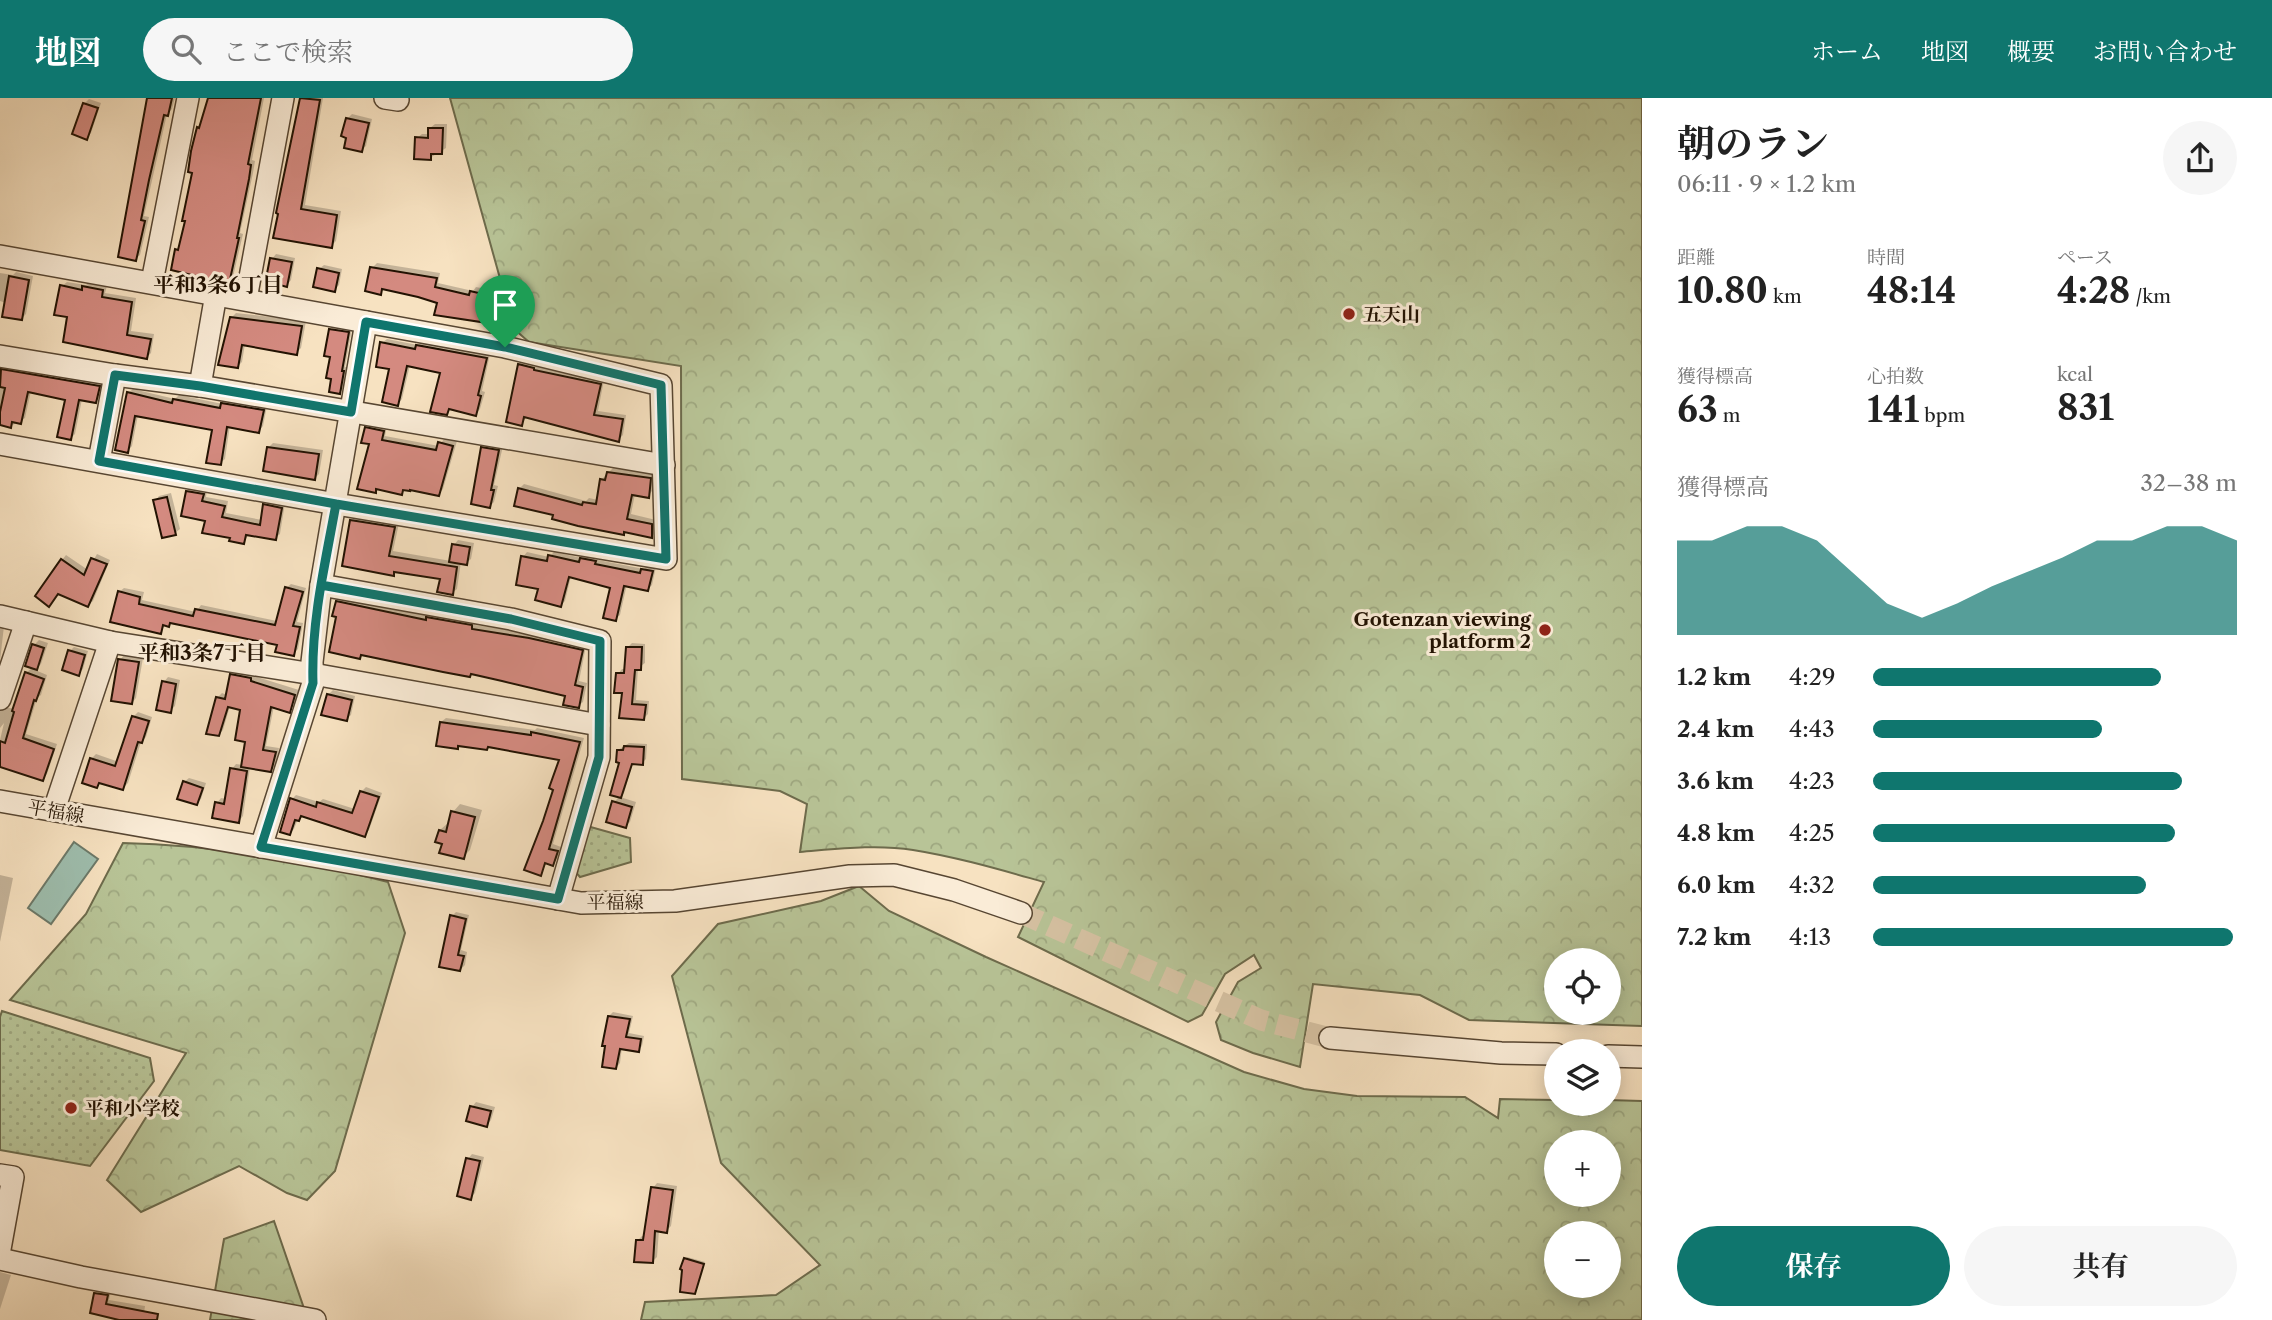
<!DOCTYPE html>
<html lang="ja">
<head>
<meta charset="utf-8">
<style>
  :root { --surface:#fff; --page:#f6f6f6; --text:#222; --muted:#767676; --accent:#0f766e }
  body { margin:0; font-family:"Libre Caslon Text","Noto Serif JP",serif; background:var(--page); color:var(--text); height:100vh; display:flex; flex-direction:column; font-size:26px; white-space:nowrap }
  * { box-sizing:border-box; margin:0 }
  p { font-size:23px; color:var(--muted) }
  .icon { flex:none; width:38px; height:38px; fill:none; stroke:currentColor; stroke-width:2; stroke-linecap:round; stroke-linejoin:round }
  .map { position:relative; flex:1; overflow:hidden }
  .drawer { display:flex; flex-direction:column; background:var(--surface); width:630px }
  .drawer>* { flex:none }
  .controls { position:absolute; left:1544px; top:850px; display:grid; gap:14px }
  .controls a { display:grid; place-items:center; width:77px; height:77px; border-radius:50%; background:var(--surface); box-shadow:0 4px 18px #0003; font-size:35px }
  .pin { position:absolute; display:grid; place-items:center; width:60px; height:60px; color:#fff; margin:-72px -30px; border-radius:50% 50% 50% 0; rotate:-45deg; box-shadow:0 0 7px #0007 }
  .pin .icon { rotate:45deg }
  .round { display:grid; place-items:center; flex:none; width:74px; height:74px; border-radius:37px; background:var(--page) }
  .head { display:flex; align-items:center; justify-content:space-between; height:119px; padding:0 35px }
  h1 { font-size:38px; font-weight:700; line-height:52px }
  .stats { display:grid; grid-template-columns:repeat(3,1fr); gap:10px; height:119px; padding:7px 35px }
  .stats div { display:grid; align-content:center }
  .stats b { font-size:35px; font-weight:700 }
  .stats small { font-size:19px; font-weight:400 }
  .stats p { font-size:19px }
  .chart { height:196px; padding:14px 35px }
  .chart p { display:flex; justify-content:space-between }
  .chart svg { width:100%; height:126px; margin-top:7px; fill:var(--accent); opacity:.7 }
  .action { display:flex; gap:14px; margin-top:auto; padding:14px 35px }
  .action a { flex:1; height:80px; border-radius:42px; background:var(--accent); color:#fff; font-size:28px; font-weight:700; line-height:80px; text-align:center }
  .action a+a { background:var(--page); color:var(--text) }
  ul { padding:0 35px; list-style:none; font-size:23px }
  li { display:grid; grid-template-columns:112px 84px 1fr; align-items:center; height:52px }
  li i { height:18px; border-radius:9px; background:var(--accent) }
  header { display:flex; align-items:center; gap:42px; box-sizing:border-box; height:98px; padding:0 35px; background:var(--accent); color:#fff }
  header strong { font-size:33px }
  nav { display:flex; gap:38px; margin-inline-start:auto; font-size:24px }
  .search { width:490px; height:63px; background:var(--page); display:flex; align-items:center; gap:18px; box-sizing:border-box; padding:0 24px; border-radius:38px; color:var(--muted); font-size:26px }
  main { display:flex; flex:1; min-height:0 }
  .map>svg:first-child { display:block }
  .grass { fill:url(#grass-dots); stroke:#6d6b4c; stroke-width:2 }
  .forest { fill:url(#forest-crowns); stroke:#6d6b4c; stroke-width:2; fill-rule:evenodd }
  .water { fill:#9ebeae; stroke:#6c7969; stroke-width:2 }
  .shadow { fill:#0003 }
  .building { fill:#d48a80; stroke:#221202; stroke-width:2 }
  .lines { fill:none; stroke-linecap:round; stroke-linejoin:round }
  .minor-tunnel { stroke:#d7c3a4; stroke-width:21; stroke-dasharray:21 10; stroke-linecap:butt }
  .minor-casing { stroke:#574632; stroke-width:24 }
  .minor { stroke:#faecd7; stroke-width:21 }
  .route-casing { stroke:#fff; stroke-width:14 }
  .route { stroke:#0f766e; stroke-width:9 }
  .poi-dot { fill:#8f2418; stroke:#faecd7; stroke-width:2.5 }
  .labels { text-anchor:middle; stroke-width:6; stroke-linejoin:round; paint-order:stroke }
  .poi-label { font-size:19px; font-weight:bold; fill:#221202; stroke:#faecd7; text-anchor:start }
  .street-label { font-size:19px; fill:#221202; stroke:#faecd7 }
  .neighbourhood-label { font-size:21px; font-weight:bold; fill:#221202; stroke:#faecd7 }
</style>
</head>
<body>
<header>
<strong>地図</strong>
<div class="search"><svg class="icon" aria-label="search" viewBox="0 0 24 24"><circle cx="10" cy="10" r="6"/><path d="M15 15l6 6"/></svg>ここで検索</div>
<nav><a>ホーム</a><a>地図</a><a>概要</a><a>お問い合わせ</a></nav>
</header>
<main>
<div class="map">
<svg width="1642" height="1222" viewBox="0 0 1642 1222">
  <defs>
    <pattern id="grass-dots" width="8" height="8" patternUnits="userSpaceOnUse" patternTransform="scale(1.75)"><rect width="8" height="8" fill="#b8c497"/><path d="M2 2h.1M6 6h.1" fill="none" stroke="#9ea780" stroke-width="1.8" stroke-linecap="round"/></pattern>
    <pattern id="forest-crowns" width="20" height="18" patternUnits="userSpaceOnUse" patternTransform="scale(1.75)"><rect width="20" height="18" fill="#b8c497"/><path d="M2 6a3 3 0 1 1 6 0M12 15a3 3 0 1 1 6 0" fill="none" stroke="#9ea780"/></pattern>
  </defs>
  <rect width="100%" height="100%" fill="#f7e2c1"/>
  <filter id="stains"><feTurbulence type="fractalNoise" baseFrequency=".00286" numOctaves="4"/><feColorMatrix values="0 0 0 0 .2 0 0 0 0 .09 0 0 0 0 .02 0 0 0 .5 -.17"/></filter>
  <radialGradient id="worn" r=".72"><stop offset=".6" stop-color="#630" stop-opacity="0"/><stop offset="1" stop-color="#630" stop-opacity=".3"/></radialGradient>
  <g class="grass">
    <polygon points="587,728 630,740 631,764 580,779 573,771"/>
    <polygon points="2,913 150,960 154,983 90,1068 0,1052 0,919"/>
  </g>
  <g class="forest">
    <path d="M450,0H1642V928L1469,922L1420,897L1313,886L1300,969L1253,955L1221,942L1216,924L1238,884L1261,870L1254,857L1225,876L1202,917L1188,924L1018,839L1044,784C1001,772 957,759 913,752C876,746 837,751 800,754L807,706L780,693L682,681L681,268L529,244L514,231ZM1556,863H1608V915H1556Z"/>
    <path d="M123,745C212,747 302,762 388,784L405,835L335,1073L307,1102L287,1095L239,1068L141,1114L107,1082L186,955L10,902L86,816Z"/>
    <path d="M859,788L889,813L986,859L1244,974L1304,991L1357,998L1465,999L1498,1020L1500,1001L1556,1002V1006H1608V1002L1642,1003V1222H641L645,1204L776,1197L820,1167L721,1065L672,878L718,826L821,803ZM1556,1045H1608V1097H1556ZM1556,1136H1608V1188H1556Z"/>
    <polygon points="274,1123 308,1222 210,1222 224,1141"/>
  </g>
  <polygon class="water" points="74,744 98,761 51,826 28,810"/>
  <g class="shadow">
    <polygon points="148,0 175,0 172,11 167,16 144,118 149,119 140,157 135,161"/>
    <polygon points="210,0 264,0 252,62 255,63 253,75 240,135 243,136 233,179 228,184 176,152 181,148 195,73 198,30 201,27"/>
    <polygon points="302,0 323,0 305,107 341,113 336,143 331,148 278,114"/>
    <polygon points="89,1 101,5 91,35 87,40 84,6"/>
    <polygon points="352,16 372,21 366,48 361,52 347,21"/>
    <polygon points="435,26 447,26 446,50 430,60 417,40 422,36 430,36 430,30"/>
    <polygon points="276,156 295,160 291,182 287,187 283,186 278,192 272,161"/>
    <polygon points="377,165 440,175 438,185 473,193 476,189 490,192 485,218 481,222 439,203 385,190 380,195 372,170"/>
    <polygon points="324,167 342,171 339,187 334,192 319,171"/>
    <polygon points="16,174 33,178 26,216 21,221 6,205 0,203 0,175 13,177"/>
    <polygon points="67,184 86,187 89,184 107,188 105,195 136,200 131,233 154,236 151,255 147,259 69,218 62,188"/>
    <polygon points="236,215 306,223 301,250 296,255 245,246 242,264 238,268 231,220"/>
    <polygon points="335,227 352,230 345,269 348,269 344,290 340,294 332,257 331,232"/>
    <polygon points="387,241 418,247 422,243 490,256 482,293 485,294 480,311 476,316 451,310 446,315 442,273 410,267 402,301 398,306 391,270 382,245"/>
    <polygon points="524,262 538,265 537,268 604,282 598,313 626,317 623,337 618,342 527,318 522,326 519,266"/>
    <polygon points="0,265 103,284 100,299 96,303 82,301 75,336 71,340 67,301 31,293 25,320 11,328 0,325"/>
    <polygon points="133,291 175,301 179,297 223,306 227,301 267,308 263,328 259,333 230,327 225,361 220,365 214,331 138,317 132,348 128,353 128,295"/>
    <polygon points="371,326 387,328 385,338 439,348 444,341 457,343 443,391 439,396 406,391 401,396 378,390 375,393 371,345 366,330"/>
    <polygon points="273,345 323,352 319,376 314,381 269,349"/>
    <polygon points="488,345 503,348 494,387 498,388 494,404 490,408 483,350"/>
    <polygon points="613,370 654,376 652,393 648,398 635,396 631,416 656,422 656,434 652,438 626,433 623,435 516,407 520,390 524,386 586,403 589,400 598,402 602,381"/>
    <polygon points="192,389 207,392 206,399 228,403 226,415 262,422 265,407 270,403 285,405 280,436 275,440 249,436 244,444 232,438 207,421 188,393"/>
    <polygon points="171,395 180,431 175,435 155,403 159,398"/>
    <polygon points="356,418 399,425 393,453 451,463 454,447 458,442 474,445 471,461 466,465 461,464 457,491 452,495 442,480 397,473 393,477 352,422"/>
    <polygon points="527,454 549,459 554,454 582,460 586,456 599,459 598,462 644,471 647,468 656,469 652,487 648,491 627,486 620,517 615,521 612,489 571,478 565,503 561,507 540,489 523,459"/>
    <polygon points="97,456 110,462 93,503 88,507 59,495 62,462 66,457 88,472"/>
    <polygon points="291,486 306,490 297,524 303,525 298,551 293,556 279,546 172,524 169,527 166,526 160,535 119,494 124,490 144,494 142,502 196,514 201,507 277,523 286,490"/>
    <polygon points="342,499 430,518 432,515 476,523 475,527 534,536 586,548 579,583 587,585 583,604 578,608 567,596 471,575 363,556 360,559 339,518 337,504"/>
    <polygon points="0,526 4,528 0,563"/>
    <polygon points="39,542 48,545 41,566 35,572 47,577 41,597 37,600 26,636 57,646 47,676 42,681 0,667 0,642 4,625 0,630 0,608 15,611 26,575 33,569 34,547"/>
    <polygon points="632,545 645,546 645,565 638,570 636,602 649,603 648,616 644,620 621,618 624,594 618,576 622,571 626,571 627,550"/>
    <polygon points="74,549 88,553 83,571 78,576 70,553"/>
    <polygon points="124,557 143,560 136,600 132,605 120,562"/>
    <polygon points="236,572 255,575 254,578 299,592 294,608 289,613 274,608 266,648 279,650 275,668 270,673 250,669 243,718 239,723 217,705 221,700 227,701 232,671 236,666 243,667 247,643 242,611 230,608 223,632 218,637 217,600 222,595 227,597 231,577"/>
    <polygon points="168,579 180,582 175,608 170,613 164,584"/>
    <polygon points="333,592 355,598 351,617 346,621 328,597"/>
    <polygon points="138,614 152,619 146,639 141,644 128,685 123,690 101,684 97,688 91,661 96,656 119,664 133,619"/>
    <polygon points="446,620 535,632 537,630 584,640 553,746 561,749 557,761 552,766 547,764 541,776 538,742 555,691 561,661 490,647 487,651 460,646 457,649 441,624"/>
    <polygon points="629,645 647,646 646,661 642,665 633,664 624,695 620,699 636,704 630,724 625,728 614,704 620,698 621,663 618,652"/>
    <polygon points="189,680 206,685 201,701 197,705 184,684"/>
    <polygon points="366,689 382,695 369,732 365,737 303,717 298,721 294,731 290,735 292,701 296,697 319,704 323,701 355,711 361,694"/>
    <polygon points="460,706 482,712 470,752 463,759 444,745 440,732 448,725 450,726 453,714"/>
    <polygon points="0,777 13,780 0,844"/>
    <polygon points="456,814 469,817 461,852 467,854 465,867 460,872 452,818"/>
    <polygon points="613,914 633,918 629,935 644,938 642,948 638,952 622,949 620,965 616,970 609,918"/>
    <polygon points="476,1004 495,1009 491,1022 487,1027 472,1009"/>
    <polygon points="472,1056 484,1059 475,1095 470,1100 468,1061"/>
    <polygon points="657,1085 677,1088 671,1128 666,1133 659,1132 657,1159 653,1163 637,1143 642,1138 646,1138 653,1090"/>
    <polygon points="687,1159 705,1164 694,1194 685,1161"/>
    <polygon points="0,1174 11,1177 0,1211"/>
    <polygon points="101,1191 111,1193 109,1202 145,1208 143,1222 125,1222 92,1214 96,1196"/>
  </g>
  <g class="building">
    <polygon points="147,0 172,0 168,18 164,17 149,82 141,122 145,123 136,163 118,159"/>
    <polygon points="208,0 261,0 248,66 251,67 249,81 237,140 239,140 229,186 171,172 175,151 178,152 185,123 182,123 192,75 188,74 191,53 197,29 199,30"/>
    <polygon points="300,0 320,2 301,111 337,117 332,150 273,140 278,116 276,115"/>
    <polygon points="83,5 98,10 87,42 72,36"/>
    <polygon points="346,20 369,25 362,54 344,50 346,40 341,38"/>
    <polygon points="428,30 443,30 442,56 431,56 431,62 414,61 415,39 428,40"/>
    <polygon points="270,160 292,164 287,189 280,187 279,194 264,191"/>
    <polygon points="370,169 437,180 435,189 469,197 470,193 487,197 481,224 434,217 437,205 418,199 382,191 381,197 365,193"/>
    <polygon points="317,170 339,175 335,194 313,189"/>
    <polygon points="9,178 29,182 22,222 2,219"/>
    <polygon points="60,187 82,192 82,188 103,192 102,199 132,204 127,237 151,241 147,261 63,244 67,219 54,217"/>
    <polygon points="230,219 302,228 297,257 242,247 238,270 218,267"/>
    <polygon points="329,231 349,234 342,273 344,273 340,296 329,294 331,281 326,280 330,259 324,258"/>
    <polygon points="380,244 415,251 416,247 487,260 478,297 481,298 476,318 449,311 447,317 430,314 440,275 407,268 398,308 382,304 389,271 376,269"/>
    <polygon points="518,266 534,270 534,272 601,286 594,317 623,321 619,344 524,319 522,328 506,324"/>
    <polygon points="1,271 100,288 96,305 79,302 71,342 57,339 65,302 28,294 21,326 12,324 11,330 0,327 0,314 5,290 0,289"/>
    <polygon points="127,294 172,305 173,301 220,310 221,305 264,312 259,335 227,329 221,367 206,365 212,332 135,318 128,355 115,352"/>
    <polygon points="365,329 384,333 382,342 436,352 438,344 453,348 439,398 410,392 410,393 403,392 402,397 376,391 376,395 357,391 369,346 361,345"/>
    <polygon points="267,349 319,356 315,382 263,373"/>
    <polygon points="481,349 499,352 491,392 494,392 490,410 471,406"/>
    <polygon points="607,374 651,380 649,400 632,397 627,421 652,426 652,440 624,434 624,437 578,428 552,421 553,417 514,408 518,390 582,407 583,404 596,406 600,381 605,382"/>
    <polygon points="186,393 204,396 202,403 225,408 222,419 260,427 263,406 282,410 276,442 246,437 244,446 229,443 230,440 202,435 205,423 181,418"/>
    <polygon points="167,399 176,437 162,440 153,402"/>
    <polygon points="350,422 395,429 389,458 457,469 453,497 437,494 440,481 394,474 394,478 342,468"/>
    <polygon points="452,446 470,449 467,467 449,464"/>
    <polygon points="548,457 579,464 580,460 596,463 595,466 640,475 641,471 653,473 648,493 624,488 616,523 603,520 610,490 569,479 561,509 535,502 538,491 516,487 521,458 547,463"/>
    <polygon points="91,460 107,466 88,509 58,496 49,509 35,498 61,461 84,477"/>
    <polygon points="285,489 303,494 293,528 300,529 294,558 275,554 277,547 170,525 169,529 163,527 161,536 110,524 118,493 140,499 139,506 193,518 195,511 275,527"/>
    <polygon points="336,503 426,522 426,519 472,527 472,531 529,540 583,552 575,587 583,589 579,610 563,607 565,598 502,583 471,576 470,579 443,574 361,557 360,561 329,554 336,519 332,518"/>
    <polygon points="32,546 44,550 37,572 25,568"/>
    <polygon points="626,549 642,549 641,572 635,572 632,606 646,607 644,622 619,620 622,595 614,595 616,575 624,575"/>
    <polygon points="68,552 85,557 79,578 62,572"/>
    <polygon points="118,561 139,564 132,606 111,603"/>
    <polygon points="25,574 44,581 36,603 34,602 23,640 54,651 43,683 0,669 0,643 5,645 14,614 12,613"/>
    <polygon points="230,576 251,580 251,583 295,597 290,615 271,609 263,652 276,654 271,674 241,669 245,644 235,642 240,612 228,609 219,638 206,636 216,599 225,601"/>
    <polygon points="162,583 176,586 171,615 156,612"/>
    <polygon points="327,596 352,602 347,623 321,617"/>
    <polygon points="132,618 149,623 142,645 138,644 123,692 99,685 97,690 82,685 90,660 115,668"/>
    <polygon points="440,624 531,637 531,634 580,644 549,751 558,753 553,768 545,765 541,778 524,772 543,723 553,692 549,690 559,662 488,649 487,652 458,648 458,651 436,648"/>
    <polygon points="624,648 644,649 643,667 632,666 621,700 610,697 619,665 616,664 617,652 623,652"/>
    <polygon points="230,670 247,673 239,725 212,720 215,704 224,706"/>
    <polygon points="183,683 203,690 197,707 177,701"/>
    <polygon points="360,693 379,699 365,739 301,718 299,723 295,722 290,737 280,734 290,700 316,709 317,704 352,715"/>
    <polygon points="612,703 632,709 626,730 606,724"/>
    <polygon points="451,713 475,719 464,761 439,755 442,746 435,744 439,732 446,734"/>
    <polygon points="450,817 466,821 458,857 464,858 460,873 439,869"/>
    <polygon points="608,918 630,921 626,939 641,941 639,954 620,951 616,971 602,969 605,948 602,948"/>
    <polygon points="470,1008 491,1013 487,1029 466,1023"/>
    <polygon points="466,1060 480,1063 471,1102 457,1098"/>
    <polygon points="651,1089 673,1092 667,1135 655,1133 653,1165 634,1164 636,1142 643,1142"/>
    <polygon points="684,1160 704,1166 695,1196 680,1194 682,1172 680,1171"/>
    <polygon points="94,1195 108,1197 106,1206 158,1216 157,1222 119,1222 90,1215"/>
  </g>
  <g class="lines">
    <polyline class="minor-tunnel" points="1021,815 1261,922 1330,940"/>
    <defs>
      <g id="minor">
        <polyline points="385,0 398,2"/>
        <polyline points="0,158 505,249 661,287 666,461 336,406 0,346"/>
        <polyline points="152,184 188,0"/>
        <polyline points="246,201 283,0"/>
        <polyline points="0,258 115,277 200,288 664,367"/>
        <polyline points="200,288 216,196"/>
        <polyline points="99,363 115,277"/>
        <polyline points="321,487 511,521 600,543 599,659 558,801"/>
        <polyline points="0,518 110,544 313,576 599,627"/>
        <polyline points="0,601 26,524"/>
        <polyline points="0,703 581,805 675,803 850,778 894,777 954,792 1021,815"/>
        <polyline points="54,712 110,544"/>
        <polyline points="261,749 313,585 312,564 321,487 366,224"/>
        <polyline points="1330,940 1501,955 1556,956"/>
        <polyline points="1608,958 1642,959"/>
        <polyline points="0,1077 13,1079 0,1151"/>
        <polyline points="0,1161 81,1179 315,1222"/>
      </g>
    </defs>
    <use href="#minor" class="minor-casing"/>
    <use href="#minor" class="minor"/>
  </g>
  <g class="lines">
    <defs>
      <path id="route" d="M505,249L366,224L351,314L200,288L115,277L99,363L336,406C325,465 311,525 313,585L261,749L558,801L599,659L600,543L511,521L321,487L336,406L666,461L661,287L505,249"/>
    </defs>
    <use href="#route" class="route-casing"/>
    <use href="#route" class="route"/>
  </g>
  <g class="poi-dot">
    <circle cx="1349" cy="216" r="7"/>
    <circle cx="1545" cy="532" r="7"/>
    <circle cx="71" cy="1010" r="7"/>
  </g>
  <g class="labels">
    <g class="poi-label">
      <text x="1363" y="223">五天山</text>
      <text x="1531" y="528" text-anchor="end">Gotenzan viewing<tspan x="1531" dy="22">platform 2</tspan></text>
      <text x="85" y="1017">平和小学校</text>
    </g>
    <g class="street-label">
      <text transform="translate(56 713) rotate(10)" y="7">平福線</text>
      <text x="615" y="811">平福線</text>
    </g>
    <g class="neighbourhood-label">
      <text x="218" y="194">平和3条6丁目</text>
      <text x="202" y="562">平和3条7丁目</text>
    </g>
  </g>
  <rect width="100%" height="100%" filter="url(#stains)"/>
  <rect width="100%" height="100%" fill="url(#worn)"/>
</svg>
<div class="controls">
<a><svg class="icon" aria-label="locate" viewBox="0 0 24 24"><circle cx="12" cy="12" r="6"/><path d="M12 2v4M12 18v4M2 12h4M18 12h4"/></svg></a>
<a><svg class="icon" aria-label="layers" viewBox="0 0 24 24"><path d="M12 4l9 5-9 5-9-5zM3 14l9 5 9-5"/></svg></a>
<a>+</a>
<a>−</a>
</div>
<div class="pin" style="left:505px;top:249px;background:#1e9e55"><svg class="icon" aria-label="arrive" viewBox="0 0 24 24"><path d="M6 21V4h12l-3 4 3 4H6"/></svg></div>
</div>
<section class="drawer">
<div class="head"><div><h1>朝のラン</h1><p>06:11 · 9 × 1.2 km</p></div><a class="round"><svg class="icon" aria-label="share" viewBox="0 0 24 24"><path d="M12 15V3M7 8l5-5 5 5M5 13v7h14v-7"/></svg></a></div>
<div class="stats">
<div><p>距離</p><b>10.80<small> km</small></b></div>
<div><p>時間</p><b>48:14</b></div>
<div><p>ペース</p><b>4:28<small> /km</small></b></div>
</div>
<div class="stats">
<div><p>獲得標高</p><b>63<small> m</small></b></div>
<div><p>心拍数</p><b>141<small> bpm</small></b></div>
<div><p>kcal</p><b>831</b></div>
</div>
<div class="chart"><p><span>獲得標高</span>32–38 m</p>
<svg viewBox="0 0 160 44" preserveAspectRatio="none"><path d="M0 44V11L10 11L20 6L30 6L40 11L50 22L60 33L70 38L80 33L90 27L100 22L110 17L120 11L130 11L140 6L150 6L160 11V44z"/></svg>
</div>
<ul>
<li><b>1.2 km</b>4:29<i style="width:79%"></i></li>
<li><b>2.4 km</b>4:43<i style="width:63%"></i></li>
<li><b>3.6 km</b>4:23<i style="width:85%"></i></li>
<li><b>4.8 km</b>4:25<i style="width:83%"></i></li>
<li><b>6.0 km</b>4:32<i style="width:75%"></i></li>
<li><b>7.2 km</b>4:13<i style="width:99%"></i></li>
</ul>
<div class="action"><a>保存</a><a>共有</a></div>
</section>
</main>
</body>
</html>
